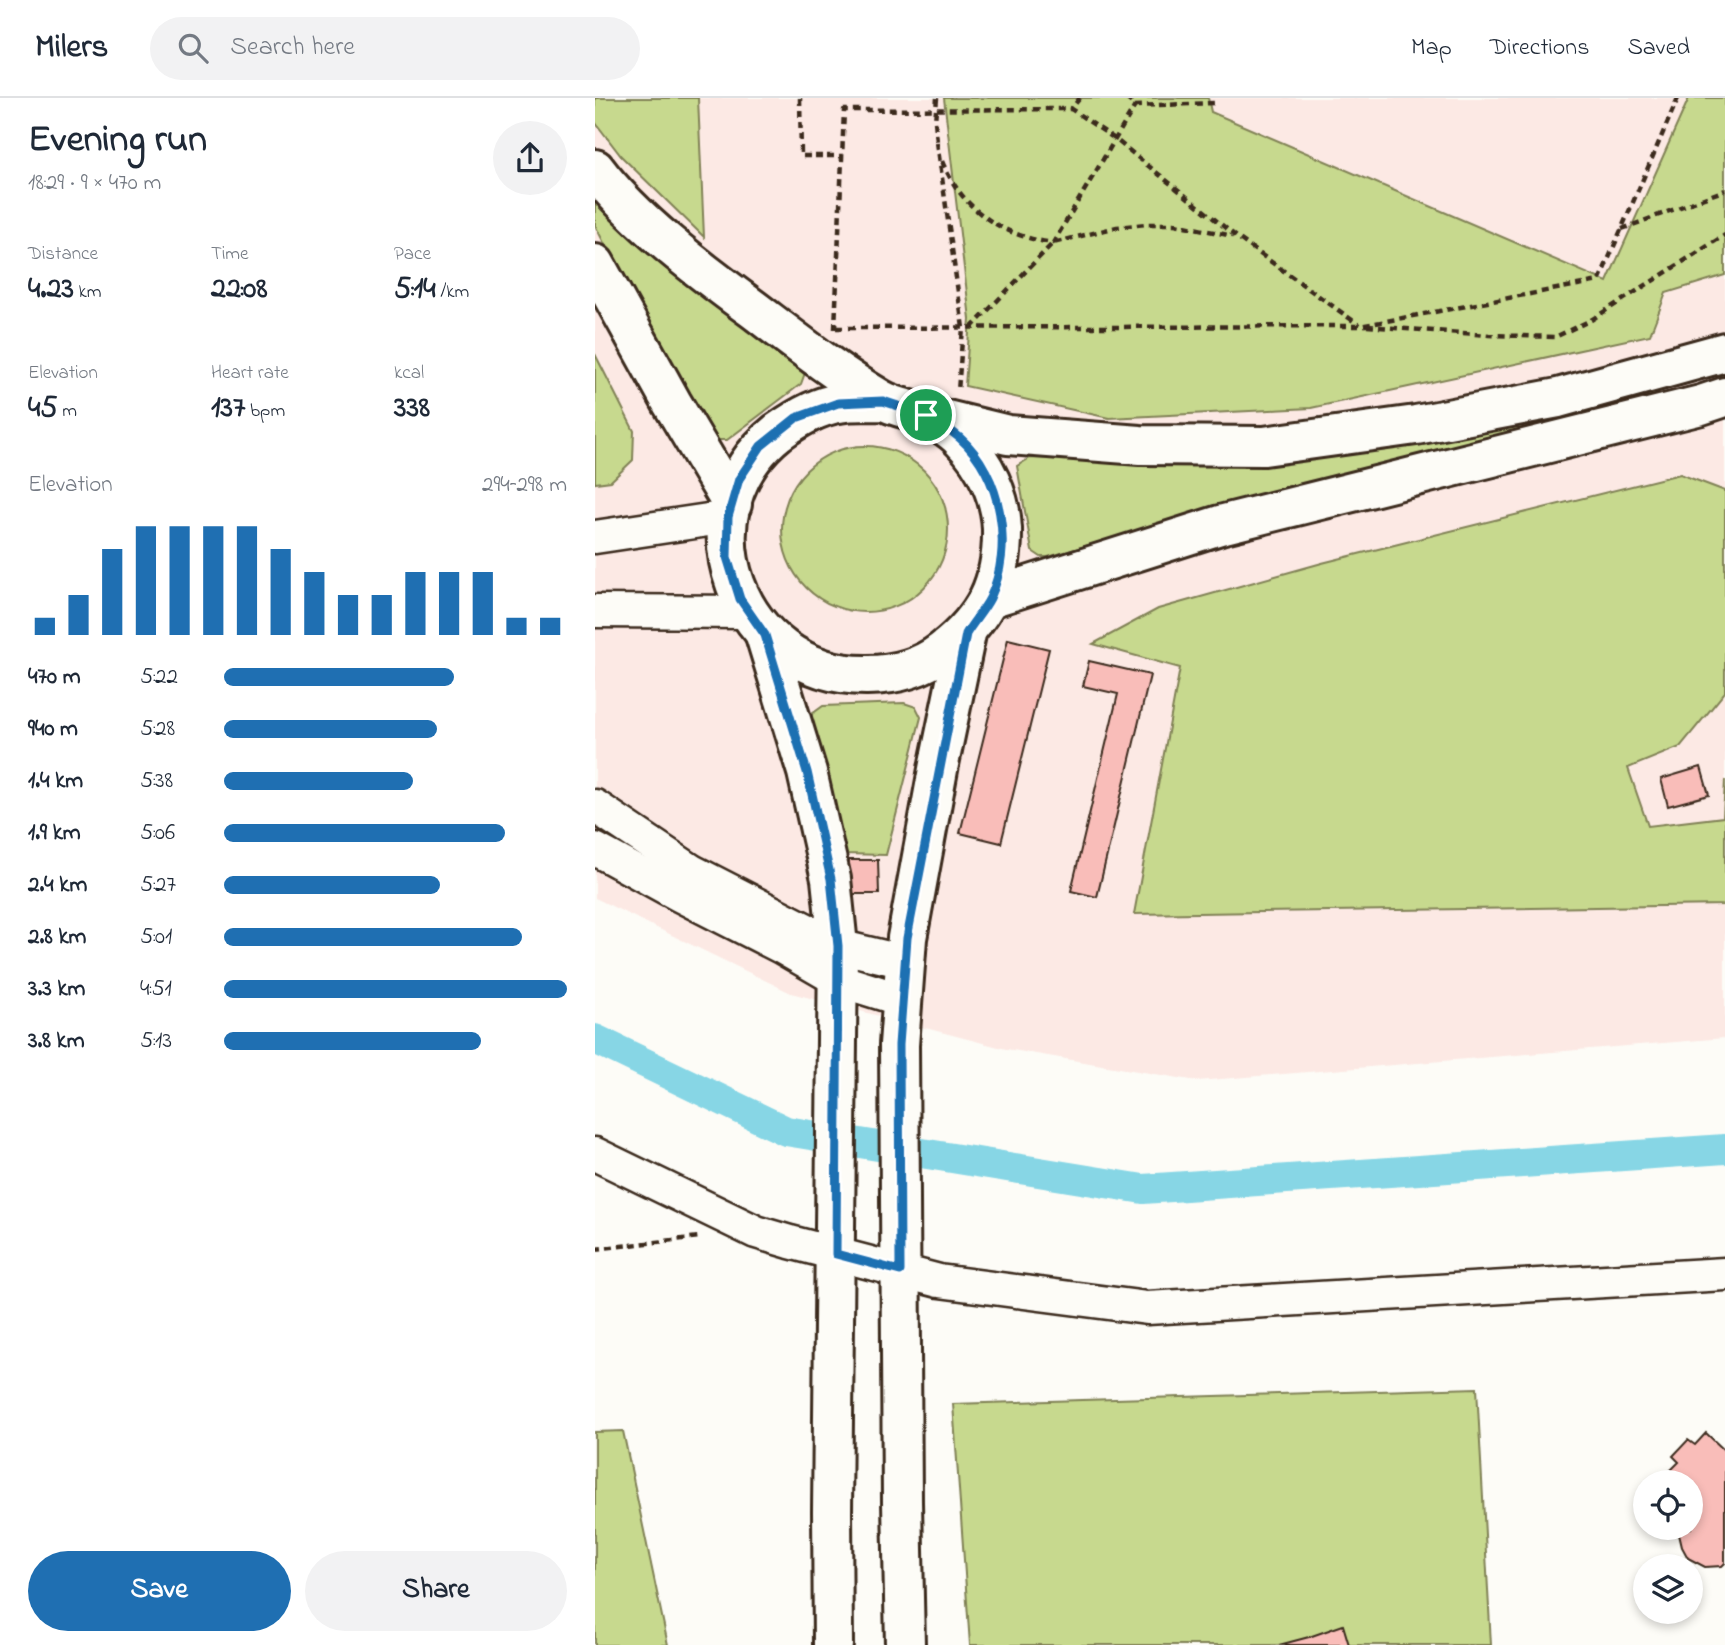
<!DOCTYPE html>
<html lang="en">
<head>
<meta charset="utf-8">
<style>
  :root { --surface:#fff; --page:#f2f2f3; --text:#1f2937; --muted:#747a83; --line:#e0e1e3; --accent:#1f6fb2 }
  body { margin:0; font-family:"Indie Flower",sans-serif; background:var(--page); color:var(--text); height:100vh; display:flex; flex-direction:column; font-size:26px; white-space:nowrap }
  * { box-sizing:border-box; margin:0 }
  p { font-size:23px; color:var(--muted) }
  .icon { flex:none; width:38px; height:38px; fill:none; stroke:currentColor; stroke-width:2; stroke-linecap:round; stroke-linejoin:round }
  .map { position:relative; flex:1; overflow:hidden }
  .details { display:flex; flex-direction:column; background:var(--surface); width:595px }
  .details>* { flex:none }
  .fabs { position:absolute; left:1038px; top:1372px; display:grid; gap:14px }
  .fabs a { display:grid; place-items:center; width:70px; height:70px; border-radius:50%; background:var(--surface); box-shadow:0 4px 10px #0003; font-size:35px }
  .pin { position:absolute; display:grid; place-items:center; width:60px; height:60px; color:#fff; margin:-30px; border:4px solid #fff; border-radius:50%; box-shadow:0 2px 7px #0007 }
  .round { display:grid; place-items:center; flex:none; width:74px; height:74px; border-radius:37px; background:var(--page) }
  .overview { display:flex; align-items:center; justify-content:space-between; height:119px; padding:0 28px }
  h1 { font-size:38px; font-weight:700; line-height:52px }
  .metrics { display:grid; grid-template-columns:repeat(3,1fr); gap:10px; height:119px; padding:7px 28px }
  .metrics div { display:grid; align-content:center }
  .metrics b { font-size:30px; font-weight:700 }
  .metrics small { font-size:19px; font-weight:400 }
  .metrics p { font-size:19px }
  .chart { height:196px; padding:14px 28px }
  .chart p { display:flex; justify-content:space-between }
  .chart svg { width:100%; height:126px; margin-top:7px; stroke:var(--accent); stroke-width:6 }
  .primary-button { display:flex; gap:14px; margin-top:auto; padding:14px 28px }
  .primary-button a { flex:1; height:80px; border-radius:42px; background:var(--accent); color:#fff; font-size:28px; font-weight:700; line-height:80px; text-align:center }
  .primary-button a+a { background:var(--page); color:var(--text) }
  ul { padding:0 28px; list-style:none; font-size:23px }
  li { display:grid; grid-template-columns:112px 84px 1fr; align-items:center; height:52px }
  li i { height:18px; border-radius:9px; background:var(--accent) }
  header { display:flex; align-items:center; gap:42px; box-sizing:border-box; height:98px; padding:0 35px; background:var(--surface); border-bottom:2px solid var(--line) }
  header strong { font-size:33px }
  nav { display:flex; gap:38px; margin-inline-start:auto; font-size:24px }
  .search { width:490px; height:63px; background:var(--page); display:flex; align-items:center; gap:18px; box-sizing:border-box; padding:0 24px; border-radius:38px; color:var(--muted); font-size:26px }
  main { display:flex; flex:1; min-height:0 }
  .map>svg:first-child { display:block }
  .built { fill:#fce9e4 }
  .green { fill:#c7d98e; stroke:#818256; stroke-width:2 }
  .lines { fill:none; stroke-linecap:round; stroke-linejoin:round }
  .canal { stroke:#87d6e5; stroke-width:30 }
  .building { fill:#f9bdb9; stroke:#3b2a1e; stroke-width:2 }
  .street-casing { stroke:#3b2a1e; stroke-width:37 }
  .secondary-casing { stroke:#3b2a1e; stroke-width:44 }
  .path { stroke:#3b2a1e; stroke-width:4.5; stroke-dasharray:7 5; stroke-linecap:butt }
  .street { stroke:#fdfcf7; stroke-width:32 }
  .secondary { stroke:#fdfcf7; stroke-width:38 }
  .route-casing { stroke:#fff; stroke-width:14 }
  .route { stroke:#1f6fb2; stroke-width:9 }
</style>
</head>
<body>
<header>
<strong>Milers</strong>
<div class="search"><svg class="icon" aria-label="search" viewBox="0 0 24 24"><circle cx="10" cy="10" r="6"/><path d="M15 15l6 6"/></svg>Search here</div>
<nav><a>Map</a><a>Directions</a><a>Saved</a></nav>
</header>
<main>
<section class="details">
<div class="overview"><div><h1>Evening run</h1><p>18:29 · 9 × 470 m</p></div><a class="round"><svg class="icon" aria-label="share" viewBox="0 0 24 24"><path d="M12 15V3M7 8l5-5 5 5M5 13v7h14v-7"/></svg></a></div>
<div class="metrics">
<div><p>Distance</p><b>4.23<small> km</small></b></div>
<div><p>Time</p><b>22:08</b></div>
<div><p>Pace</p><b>5:14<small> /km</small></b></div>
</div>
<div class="metrics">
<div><p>Elevation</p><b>45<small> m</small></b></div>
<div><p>Heart rate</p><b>137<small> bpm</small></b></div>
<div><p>kcal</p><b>338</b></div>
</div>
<div class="chart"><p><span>Elevation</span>294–298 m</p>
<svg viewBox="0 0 160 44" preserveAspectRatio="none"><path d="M5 44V38M15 44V30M25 44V14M35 44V6M45 44V6M55 44V6M65 44V6M75 44V14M85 44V22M95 44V30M105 44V30M115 44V22M125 44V22M135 44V22M145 44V38M155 44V38"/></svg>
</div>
<ul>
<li><b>470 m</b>5:22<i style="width:67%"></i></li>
<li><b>940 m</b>5:28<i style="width:62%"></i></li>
<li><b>1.4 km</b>5:38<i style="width:55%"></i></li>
<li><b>1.9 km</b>5:06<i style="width:82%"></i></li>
<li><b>2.4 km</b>5:27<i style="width:63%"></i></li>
<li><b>2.8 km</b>5:01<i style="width:87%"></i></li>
<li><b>3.3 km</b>4:51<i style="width:100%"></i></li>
<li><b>3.8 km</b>5:13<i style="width:75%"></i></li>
</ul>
<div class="primary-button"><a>Save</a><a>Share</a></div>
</section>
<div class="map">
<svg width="1130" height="1547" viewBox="0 0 1130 1547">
  <rect width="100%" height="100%" fill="#fdfcf7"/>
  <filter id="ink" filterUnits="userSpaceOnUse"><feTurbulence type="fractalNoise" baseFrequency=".0143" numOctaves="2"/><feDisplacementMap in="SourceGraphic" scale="14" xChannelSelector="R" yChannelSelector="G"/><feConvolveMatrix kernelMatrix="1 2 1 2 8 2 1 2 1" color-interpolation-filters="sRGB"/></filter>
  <g filter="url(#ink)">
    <polygon class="built" points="0,0 1130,0 1130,940 602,983 411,951 196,895 0,800"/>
    <g class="green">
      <polygon points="0,0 103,0 109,139 26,58 0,24"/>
      <polygon points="349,0 613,0 616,14 1012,184 1094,0 1130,0 1130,177 1071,195 1055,237 716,310 514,320 370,288 375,221"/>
      <polygon points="0,95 211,272 206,286 132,342 117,342 100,327 0,127"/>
      <polygon points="0,256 39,333 38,362 16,383 0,385"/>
      <polygon points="1062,289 1064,299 641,404 453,459 446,459 437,453 422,368 435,360 622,365"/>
      <circle cx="270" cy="431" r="83"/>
      <polygon points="1085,376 1130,393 1130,594 1085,649 1033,670 1053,728 1128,719 1130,682 1130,807 539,816 585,570 498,546 563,511 727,465"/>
      <polygon points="309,605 321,609 326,619 291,757 249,756 213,624 217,616 228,608"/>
      <polygon points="882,1290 896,1547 375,1547 358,1306"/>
      <polygon points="28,1333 73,1547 0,1547 0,1334"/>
    </g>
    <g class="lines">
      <polyline class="canal" points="0,941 191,1033 548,1091 1130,1051"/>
    </g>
    <g class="building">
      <polygon points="413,541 454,551 406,745 365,735"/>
      <polygon points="494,563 555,577 502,799 476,793 523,596 488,588"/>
      <polygon points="1106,669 1114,697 1073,708 1066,681"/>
      <polygon points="254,762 283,762 284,796 254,796"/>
      <polygon points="1111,1335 1130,1353 1130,1465 1127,1468 1110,1469 1093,1460 1087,1449 1083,1432 1084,1430 1096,1430 1096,1384 1064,1384 1084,1364 1078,1358 1093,1342 1100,1347"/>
      <polygon points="748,1527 754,1547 684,1547 714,1539"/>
    </g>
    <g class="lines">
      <defs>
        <g id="street">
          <polyline points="0,439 133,419"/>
          <polyline points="0,513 154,514"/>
          <polyline points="0,708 97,773 243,848 310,864"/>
          <polyline points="0,751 84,797 186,849 243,882 307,902"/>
          <polyline points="0,1056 161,1134 195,1144 344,1183 552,1210 1130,1176"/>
        </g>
        <g id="secondary">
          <path d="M0,71C38,122 106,173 158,211C199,242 241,275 285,301C297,308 313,311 326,315C339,320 358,332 367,342C390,365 406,399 407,431C408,485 390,520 348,553C326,570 299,577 272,577C142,578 81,416 183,334C201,321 222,308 244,305C258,302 274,304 288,303"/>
          <polyline points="0,166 77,305 137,406"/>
          <polyline points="343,320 413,337 545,347 669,348 821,327 963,300 1130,254"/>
          <polyline points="395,500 625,427 1106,307 1130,299"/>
          <polyline points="170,537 212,674 236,781 243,848 237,1414 238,1547"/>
          <polyline points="310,1547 307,1404 304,947 312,840 344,666 371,536"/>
        </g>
      </defs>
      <use href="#street" class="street-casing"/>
      <use href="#secondary" class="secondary-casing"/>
      <g class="path">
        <polyline points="205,0 206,58 248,58"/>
        <polyline points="342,0 340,23 342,44"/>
        <polyline points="485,0 476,11 520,41 643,140 764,227"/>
        <polyline points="531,0 540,8 619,5"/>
        <polyline points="342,44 368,230 363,293"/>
        <path d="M347,63C367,112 407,138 458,145L540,8"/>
        <polyline points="1027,131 1130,92"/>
        <polyline points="772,228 894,237 960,239 996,222 1130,137"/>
        <polyline points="241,230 765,228 1004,183 1083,0"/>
        <polyline points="376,230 458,145 522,129 551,126 580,126 638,138"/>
        <polyline points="240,231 249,12 476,11"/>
        <polyline points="0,1151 105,1139"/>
      </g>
      <use href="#street" class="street"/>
      <use href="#secondary" class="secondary"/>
    </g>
  </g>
  <g class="lines" filter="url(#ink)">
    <defs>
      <path id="route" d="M288,303C316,312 342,320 365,340C407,377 419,450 395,500C389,512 378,524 371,536L312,840L304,947L305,1173L241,1156L243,848L236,781L212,674L170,537L145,501L132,459L133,419L144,381L166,348L201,320L243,305Z"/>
    </defs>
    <use href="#route" class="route-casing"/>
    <use href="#route" class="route"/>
  </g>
</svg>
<div class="fabs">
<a><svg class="icon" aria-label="locate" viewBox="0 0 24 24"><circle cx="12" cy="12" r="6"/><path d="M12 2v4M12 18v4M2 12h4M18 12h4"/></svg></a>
<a><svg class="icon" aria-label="layers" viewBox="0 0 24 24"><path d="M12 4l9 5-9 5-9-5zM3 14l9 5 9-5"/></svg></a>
</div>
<div class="pin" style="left:331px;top:317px;background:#1e9e55"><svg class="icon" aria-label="arrive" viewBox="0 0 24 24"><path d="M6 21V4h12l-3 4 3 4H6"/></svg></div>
</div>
</main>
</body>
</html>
